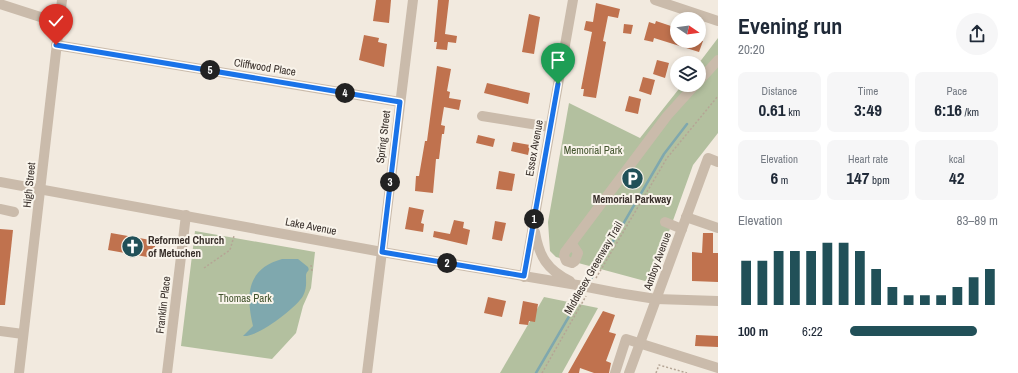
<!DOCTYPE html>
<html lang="en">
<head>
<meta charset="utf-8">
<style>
  :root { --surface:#fff; --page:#f6f6f7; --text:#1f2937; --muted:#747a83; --accent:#215058 }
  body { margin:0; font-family:"Archivo Narrow",sans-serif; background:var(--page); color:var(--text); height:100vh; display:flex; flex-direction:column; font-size:15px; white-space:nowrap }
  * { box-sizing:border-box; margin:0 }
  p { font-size:13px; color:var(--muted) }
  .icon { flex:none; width:22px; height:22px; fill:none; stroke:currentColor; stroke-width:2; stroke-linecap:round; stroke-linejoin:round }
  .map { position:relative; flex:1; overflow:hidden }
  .panel { display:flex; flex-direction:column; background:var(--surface); width:300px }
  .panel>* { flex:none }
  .needle { width:26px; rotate:103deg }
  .buttons { position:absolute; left:670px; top:12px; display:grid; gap:8px }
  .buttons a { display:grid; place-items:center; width:36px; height:36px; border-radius:50%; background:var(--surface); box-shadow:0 2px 6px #0003; font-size:20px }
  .pin { position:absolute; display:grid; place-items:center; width:34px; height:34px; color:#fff; margin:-41px -17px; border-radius:50% 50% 50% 0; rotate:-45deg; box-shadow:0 0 4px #0007 }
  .pin .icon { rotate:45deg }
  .km { position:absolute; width:20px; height:20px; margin:-10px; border-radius:50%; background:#222; color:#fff; font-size:11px; line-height:20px; text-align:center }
  .round { display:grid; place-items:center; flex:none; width:42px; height:42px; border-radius:21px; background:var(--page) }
  .summary { display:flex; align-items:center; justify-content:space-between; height:68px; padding:0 20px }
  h1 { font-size:22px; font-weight:700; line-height:30px }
  .metrics { display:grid; grid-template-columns:repeat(3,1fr); gap:6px; height:68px; padding:4px 20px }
  .metrics div { display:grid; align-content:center; border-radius:8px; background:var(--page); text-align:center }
  .metrics b { font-size:17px; font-weight:700 }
  .metrics small { font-size:11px; font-weight:400 }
  .metrics p { font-size:11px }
  .chart { height:112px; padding:8px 20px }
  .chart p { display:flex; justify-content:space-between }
  .chart svg { width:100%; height:72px; margin-top:4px; stroke:var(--accent); stroke-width:6 }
  ul { padding:0 20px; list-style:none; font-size:13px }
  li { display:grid; grid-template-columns:64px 48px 1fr; align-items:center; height:30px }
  li i { height:10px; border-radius:5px; background:var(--accent) }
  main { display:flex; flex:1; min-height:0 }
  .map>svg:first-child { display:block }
  .green { fill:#b3c09f }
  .water { fill:#7fa8ae }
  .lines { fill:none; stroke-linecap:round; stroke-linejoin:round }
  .stream { stroke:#7fa8ae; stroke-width:2.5 }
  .building { fill:#c0724e }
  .path { stroke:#b5a595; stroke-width:1.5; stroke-dasharray:2 2; stroke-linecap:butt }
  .minor { stroke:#cabbab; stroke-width:10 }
  .minor-bridge { stroke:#cabbab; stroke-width:10 }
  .route-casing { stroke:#fff; stroke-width:8 }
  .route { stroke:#1a73e8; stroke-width:5 }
  .labels { text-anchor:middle; stroke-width:4; stroke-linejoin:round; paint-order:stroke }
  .street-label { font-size:11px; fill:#382f2a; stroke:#f9f4eb }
  .park-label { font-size:11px; fill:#44552f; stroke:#f9f4eb }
  .poi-label { font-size:11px; font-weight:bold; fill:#382f2a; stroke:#f9f4eb }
</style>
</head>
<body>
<main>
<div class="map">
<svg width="718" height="373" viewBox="0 0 718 373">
  <rect width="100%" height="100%" fill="#f2eadf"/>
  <g class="green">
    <polygon points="718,38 718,133 693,165 653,276 645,281 556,257 550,251 548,222 569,103 640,138 682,85 699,85 699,63"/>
    <polygon points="195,231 315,252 311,288 303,306 296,333 272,359 181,346"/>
    <polygon points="544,297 598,308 562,373 500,373"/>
  </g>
  <path class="water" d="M282,259H298L308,267C310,272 307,270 306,275C306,283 307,288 303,296C296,308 257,338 243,336L253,326C246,296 246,269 282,259Z"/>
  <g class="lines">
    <g class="stream">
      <polyline points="588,284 664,154 687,124"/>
      <polyline points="536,373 585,289"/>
    </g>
  </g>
  <g class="building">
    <polygon points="376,0 391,0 389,23 373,21"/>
    <polygon points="438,0 449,0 445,34 457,36 456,43 448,42 447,50 436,49 437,42 434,42"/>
    <polygon points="596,3 620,9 618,18 608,16 603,41 606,42 596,98 583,96 584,89 581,89 592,32 584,30 586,21 593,22"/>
    <polygon points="529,14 540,17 534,54 522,52"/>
    <polygon points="656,21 677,28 677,41 703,41 699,52 654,38 653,42 644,40 649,22 655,24"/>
    <polygon points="624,24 633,25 631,34 623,33"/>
    <polygon points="364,35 379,38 378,42 387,44 384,67 359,60"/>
    <polygon points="657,60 669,63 665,78 653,74"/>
    <polygon points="437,66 451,69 447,91 450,92 449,98 461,100 459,110 444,107 441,125 445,126 444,134 442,134 439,159 436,159 433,193 415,191 416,176 419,176 425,141 427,141"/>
    <polygon points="643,77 655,80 651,95 639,91"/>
    <polygon points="487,83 530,93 528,104 484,93"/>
    <polygon points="629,96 641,99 638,114 625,111"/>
    <polygon points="478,135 495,139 493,147 476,143"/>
    <polygon points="513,142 530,145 528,155 511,151"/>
    <polygon points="499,171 515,174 512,191 496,189"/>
    <polygon points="409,207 424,210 421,223 424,224 423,232 405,229"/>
    <polygon points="454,220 464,222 463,228 470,230 467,245 433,237 434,231 450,234"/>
    <polygon points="495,221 506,223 502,241 492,239"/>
    <polygon points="0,229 13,230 5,305 0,305"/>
    <polygon points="111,233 156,241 153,258 108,250"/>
    <polygon points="703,233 713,233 713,253 718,253 718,282 692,281 692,252 702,253"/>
    <polygon points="488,297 506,301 502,317 484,313"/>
    <polygon points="523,301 538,304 535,322 529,321 528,325 519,324"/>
    <polygon points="603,311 615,315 609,332 616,334 606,361 611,363 609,373 594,373 580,368 579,373 568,373"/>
    <polygon points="696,335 718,336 718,347 695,346"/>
  </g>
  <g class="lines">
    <g class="path">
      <polyline points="311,265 312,271"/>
      <polyline points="204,268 230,250 234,236"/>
      <polyline points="596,278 667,158 718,96"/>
      <polyline points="542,373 586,296"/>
      <polyline points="656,373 659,365 687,373"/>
    </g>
    <g class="minor">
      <polyline points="655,0 718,21"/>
      <polyline points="0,4 59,23"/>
      <polyline points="56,45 400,102"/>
      <polyline points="699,81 718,60"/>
      <polyline points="482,116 550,127"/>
      <polyline points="0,182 382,252 577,285"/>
      <polyline points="0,209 14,212"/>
      <polyline points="686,217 718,228"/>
      <polyline points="665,222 682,229"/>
      <path d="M535,232C539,256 547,270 570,281"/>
      <polyline points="572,244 578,253 575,261 572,263 566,261 564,256 565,252 667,116 695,85"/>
      <polyline points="524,277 573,0"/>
      <polyline points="618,293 656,299 718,301"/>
      <polyline points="0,331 23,334"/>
      <polyline points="19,373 62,0"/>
      <polyline points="167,373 186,215"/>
      <polyline points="367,373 413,0"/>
      <polyline points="615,373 626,339 718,368"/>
      <polyline points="629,373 708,158 718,162"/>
    </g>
    <polyline class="minor-bridge" points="577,285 618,293"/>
  </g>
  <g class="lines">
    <defs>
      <polyline id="route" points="56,45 400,102 382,252 524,276 558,84"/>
    </defs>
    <use href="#route" class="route-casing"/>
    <use href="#route" class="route"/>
  </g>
  <defs>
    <symbol id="parking-disc" viewBox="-11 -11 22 22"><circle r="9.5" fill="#215058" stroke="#f9f4eb"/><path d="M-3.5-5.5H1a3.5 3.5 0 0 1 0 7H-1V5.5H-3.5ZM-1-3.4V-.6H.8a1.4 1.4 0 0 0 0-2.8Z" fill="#fff"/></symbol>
    <symbol id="church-disc" viewBox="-11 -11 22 22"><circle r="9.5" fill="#215058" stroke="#f9f4eb"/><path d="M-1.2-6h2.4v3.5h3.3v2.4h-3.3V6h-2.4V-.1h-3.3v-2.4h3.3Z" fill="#fff"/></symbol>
  </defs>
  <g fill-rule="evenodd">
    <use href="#parking-disc" x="620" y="166" width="25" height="25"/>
    <use href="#church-disc" x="120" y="234" width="25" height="25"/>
  </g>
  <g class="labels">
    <g class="street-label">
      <text transform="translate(265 67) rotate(9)" y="4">Cliffwood Place</text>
      <text transform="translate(383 137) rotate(-83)" y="4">Spring Street</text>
      <text transform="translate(534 148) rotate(-80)" y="4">Essex Avenue</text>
      <text transform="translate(29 185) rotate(-84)" y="4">High Street</text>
      <text transform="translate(311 226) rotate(11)" y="4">Lake Avenue</text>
      <text transform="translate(657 261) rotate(-70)" y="4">Amboy Avenue</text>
      <text transform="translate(593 268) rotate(-60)" y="4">Middlesex Greenway Trail</text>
      <text transform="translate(163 305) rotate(-83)" y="4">Franklin Place</text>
    </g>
    <g class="park-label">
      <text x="593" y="154">Memorial Park</text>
      <text x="245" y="302">Thomas Park</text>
    </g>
    <g class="poi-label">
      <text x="632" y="203">Memorial Parkway</text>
      <text x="148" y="244" text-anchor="start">Reformed Church<tspan x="148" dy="13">of Metuchen</tspan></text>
    </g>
  </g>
</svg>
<div class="buttons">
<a><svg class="needle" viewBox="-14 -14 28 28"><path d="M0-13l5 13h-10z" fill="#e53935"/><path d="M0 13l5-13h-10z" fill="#747a83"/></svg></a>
<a><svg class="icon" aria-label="layers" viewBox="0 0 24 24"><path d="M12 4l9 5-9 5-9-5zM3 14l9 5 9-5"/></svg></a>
</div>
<div class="pin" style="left:558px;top:84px;background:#1e9e55"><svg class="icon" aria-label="arrive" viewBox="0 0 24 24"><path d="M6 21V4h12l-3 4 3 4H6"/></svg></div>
<div class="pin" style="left:56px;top:45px;background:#d93025"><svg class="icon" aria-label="check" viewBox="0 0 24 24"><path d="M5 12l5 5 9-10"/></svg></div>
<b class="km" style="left:534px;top:219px">1</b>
<b class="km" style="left:447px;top:263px">2</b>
<b class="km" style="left:390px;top:182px">3</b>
<b class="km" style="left:345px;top:93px">4</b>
<b class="km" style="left:210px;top:70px">5</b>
</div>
<section class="panel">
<div class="summary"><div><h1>Evening run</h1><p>20:20</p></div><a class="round"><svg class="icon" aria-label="share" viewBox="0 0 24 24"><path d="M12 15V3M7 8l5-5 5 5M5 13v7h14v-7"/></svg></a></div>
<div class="metrics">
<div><p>Distance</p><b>0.61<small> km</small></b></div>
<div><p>Time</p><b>3:49</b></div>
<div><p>Pace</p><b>6:16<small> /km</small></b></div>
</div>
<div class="metrics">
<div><p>Elevation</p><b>6<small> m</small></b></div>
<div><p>Heart rate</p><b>147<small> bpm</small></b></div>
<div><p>kcal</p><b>42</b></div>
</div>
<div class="chart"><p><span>Elevation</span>83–89 m</p>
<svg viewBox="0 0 160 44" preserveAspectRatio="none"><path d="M5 44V17M15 44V17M25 44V11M35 44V11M45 44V11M55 44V6M65 44V6M75 44V11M85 44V22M95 44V33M105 44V38M115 44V38M125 44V38M135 44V33M145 44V27M155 44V22"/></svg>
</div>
<ul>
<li><b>100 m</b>6:22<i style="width:86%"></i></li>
</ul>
</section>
</main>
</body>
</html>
